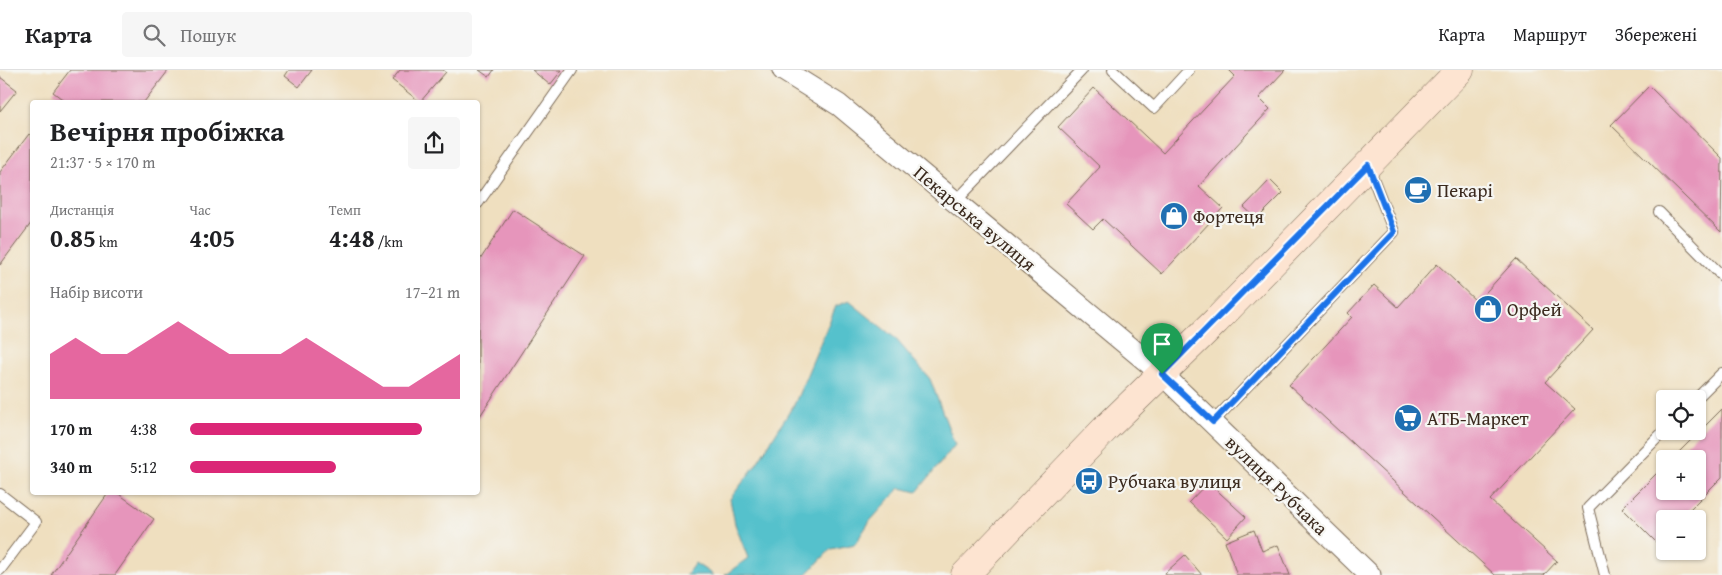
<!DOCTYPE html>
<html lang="uk">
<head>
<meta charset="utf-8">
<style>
  :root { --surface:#fff; --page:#f6f6f6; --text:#202124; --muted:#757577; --line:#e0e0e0; --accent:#db2777 }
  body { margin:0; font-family:"Gentium Book Plus",serif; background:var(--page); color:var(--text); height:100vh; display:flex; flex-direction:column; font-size:19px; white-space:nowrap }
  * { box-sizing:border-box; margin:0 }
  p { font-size:16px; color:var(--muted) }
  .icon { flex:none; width:28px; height:28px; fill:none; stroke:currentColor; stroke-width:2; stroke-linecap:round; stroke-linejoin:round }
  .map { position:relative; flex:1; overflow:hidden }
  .drawer { position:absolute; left:30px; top:30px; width:450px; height:395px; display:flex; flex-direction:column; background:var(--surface); border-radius:5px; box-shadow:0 1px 4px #0004 }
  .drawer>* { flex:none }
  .tools { position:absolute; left:1656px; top:320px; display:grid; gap:10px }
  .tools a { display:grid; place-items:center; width:50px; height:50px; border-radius:5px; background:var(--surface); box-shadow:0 1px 4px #0004; font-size:25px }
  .pin { position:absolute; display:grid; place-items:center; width:42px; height:42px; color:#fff; margin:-51px -21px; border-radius:50% 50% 50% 0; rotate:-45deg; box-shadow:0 0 5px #0007 }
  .pin .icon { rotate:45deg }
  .round { display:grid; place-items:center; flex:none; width:52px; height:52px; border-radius:5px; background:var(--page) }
  .headline { display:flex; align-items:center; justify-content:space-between; height:85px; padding:0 20px }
  h1 { font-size:28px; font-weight:600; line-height:38px }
  .stats { display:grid; grid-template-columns:repeat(3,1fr); gap:8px; height:85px; padding:5px 20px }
  .stats div { display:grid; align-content:center }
  .stats b { font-size:25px; font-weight:600 }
  .stats small { font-size:14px; font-weight:400 }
  .stats p { font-size:14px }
  .chart { height:140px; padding:10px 20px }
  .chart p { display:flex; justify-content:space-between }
  .chart svg { width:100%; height:90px; margin-top:5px; fill:var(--accent); opacity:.7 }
  ul { padding:0 20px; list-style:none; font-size:16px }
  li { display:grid; grid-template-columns:80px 60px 1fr; align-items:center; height:38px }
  li i { height:12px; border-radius:6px; background:var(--accent) }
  header { display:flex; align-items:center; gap:30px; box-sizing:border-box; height:70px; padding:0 25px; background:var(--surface); border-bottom:1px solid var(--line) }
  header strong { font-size:24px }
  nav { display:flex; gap:28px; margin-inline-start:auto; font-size:18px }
  .search { width:350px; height:45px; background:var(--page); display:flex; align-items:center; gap:12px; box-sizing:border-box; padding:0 18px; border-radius:5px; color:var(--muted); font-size:19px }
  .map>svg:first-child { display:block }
  .water { fill:#54c1cc; stroke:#487675 }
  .building { fill:#e695bb }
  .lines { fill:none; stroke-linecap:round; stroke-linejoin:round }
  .lane-casing { stroke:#7a6956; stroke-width:12 }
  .street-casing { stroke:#7a6956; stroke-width:23 }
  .secondary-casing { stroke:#7a6956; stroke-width:29 }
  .lane { stroke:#fff; stroke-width:10 }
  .street { stroke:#fff; stroke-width:21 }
  .secondary { stroke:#fde4d1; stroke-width:28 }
  .route-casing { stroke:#fff; stroke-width:10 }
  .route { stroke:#1a73e8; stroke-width:6 }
  .labels { text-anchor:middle; stroke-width:4.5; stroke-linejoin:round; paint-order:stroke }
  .poi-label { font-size:19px; fill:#3b2a1e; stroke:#f6f6f2; text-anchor:start }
  .street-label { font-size:19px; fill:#3b2a1e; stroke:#f6f6f2 }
</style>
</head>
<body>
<header>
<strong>Карта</strong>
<div class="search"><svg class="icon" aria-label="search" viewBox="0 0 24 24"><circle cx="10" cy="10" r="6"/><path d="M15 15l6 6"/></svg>Пошук</div>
<nav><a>Карта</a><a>Маршрут</a><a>Збережені</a></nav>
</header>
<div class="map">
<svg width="1722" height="505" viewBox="0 0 1722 505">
  <rect width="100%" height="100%" fill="#f6f6f2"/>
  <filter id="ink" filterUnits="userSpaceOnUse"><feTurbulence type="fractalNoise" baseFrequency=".02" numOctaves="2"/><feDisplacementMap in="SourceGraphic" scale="10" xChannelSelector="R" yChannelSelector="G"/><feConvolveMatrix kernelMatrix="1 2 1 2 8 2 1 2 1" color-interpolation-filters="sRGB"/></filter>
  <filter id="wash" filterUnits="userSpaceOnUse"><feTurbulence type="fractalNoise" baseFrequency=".0096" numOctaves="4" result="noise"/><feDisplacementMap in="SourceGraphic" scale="20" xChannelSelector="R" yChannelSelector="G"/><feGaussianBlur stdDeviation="1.12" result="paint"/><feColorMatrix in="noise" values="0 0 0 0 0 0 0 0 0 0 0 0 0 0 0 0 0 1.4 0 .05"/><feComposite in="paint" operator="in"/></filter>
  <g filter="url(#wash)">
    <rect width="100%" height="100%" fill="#efdfbf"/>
    <g class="water">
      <polygon points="849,231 895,268 930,309 955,375 917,422 900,418 870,451 855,474 831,479 806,505 725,505 748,488 735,454 730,429 755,396 795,333 836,236"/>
      <polygon points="695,493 713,505 686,505"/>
    </g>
    <g id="blocks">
      <g class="building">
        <polygon points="70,0 166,0 168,1 144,32 66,32 53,22"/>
        <polygon points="289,0 312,0 299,17 285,6"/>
        <polygon points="400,0 443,0 446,2 420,32 392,10"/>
        <polygon points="479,0 494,0 489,7"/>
        <polygon points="532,0 562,0 550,15"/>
        <polygon points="1229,0 1285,0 1259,28 1270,39 1199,116 1223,138 1162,204 1103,149 1093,159 1066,134 1100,97 1058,57 1094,18 1163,83 1235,6"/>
        <polygon points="0,7 17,20 0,41"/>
        <polygon points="1649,16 1722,88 1721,162 1611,55"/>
        <polygon points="29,64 32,67 32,152 0,195 0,102"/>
        <polygon points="1270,110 1283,123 1257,149 1244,137"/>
        <polygon points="513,139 585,186 478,349 478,193"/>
        <polygon points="1516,189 1593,260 1545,312 1575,339 1490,430 1557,491 1544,505 1495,505 1289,315 1352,247 1348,243 1374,215 1398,237 1437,194 1477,232"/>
        <polygon points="1722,339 1722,407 1680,449 1665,449 1665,464 1656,472 1622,438 1665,395 1665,421 1698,421 1698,389 1672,389"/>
        <polygon points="1208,412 1246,447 1227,468 1189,432"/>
        <polygon points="109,422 116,422 154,449 115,505 51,505"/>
        <polygon points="1254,460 1262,481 1278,475 1290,505 1237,505 1225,472"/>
        <polygon points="1185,485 1202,505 1166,505 1165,503"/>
      </g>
    </g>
  </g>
  <g filter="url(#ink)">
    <use href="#blocks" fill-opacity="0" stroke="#7a6956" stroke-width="1"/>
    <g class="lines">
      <defs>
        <g id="lane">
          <polyline points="1113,0 1154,38 1189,0"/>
          <polyline points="955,132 1082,0"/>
          <polyline points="478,133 572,0"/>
          <polyline points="1659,142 1722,206"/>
          <polyline points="1696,329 1722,303"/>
          <polyline points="1213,352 1394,162 1369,98"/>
          <polyline points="0,424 36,452 0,500"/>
          <polyline points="1605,505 1588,438 1665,360"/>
        </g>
        <polyline id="street" points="783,0 839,35 1162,304 1370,505"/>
        <polyline id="secondary" points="965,505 1105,359 1216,251 1460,0"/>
      </defs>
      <use href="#lane" class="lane-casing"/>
      <use href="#street" class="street-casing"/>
      <use href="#secondary" class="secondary-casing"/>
      <use href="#lane" class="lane"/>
      <use href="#street" class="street"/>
      <use href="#secondary" class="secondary"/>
    </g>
  </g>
  <g class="lines" filter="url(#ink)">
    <defs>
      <polygon id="route" points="1368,95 1394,162 1213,352 1162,304"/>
    </defs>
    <use href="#route" class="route-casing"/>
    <use href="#route" class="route"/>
  </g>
  <defs>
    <symbol id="cafe-disc" viewBox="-11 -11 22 22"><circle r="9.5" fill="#1f6fb2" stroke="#f6f6f2"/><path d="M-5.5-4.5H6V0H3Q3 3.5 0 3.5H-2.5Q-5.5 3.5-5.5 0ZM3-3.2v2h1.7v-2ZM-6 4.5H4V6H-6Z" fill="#fff"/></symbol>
    <symbol id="shop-disc" viewBox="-11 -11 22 22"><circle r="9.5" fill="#1f6fb2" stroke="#f6f6f2"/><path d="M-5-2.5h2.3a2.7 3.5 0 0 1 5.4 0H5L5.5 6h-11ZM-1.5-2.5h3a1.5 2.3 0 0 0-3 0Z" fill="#fff"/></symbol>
    <symbol id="supermarket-disc" viewBox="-11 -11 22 22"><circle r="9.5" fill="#1f6fb2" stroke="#f6f6f2"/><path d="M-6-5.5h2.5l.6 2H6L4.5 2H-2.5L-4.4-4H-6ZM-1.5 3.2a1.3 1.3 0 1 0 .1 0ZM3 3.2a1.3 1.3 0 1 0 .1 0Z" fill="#fff"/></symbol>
    <symbol id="bus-disc" viewBox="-11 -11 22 22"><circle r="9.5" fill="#1f6fb2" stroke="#f6f6f2"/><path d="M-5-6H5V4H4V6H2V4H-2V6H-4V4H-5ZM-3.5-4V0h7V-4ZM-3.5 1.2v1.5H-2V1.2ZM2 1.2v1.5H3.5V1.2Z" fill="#fff"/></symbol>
  </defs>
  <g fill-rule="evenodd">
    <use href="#cafe-disc" x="1402" y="104" width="32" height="32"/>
    <use href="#shop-disc" x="1158" y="130" width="32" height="32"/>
    <use href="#shop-disc" x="1472" y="223" width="32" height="32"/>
    <use href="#supermarket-disc" x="1392" y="332" width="32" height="32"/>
    <use href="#bus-disc" x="1073" y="395" width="32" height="32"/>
  </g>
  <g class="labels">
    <g class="poi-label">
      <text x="1437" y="127">Пекарі</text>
      <text x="1193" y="153">Фортеця</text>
      <text x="1507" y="246">Орфей</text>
      <text x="1427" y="355">АТБ-Маркет</text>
      <text x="1108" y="418">Рубчака вулиця</text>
    </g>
    <g class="street-label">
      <text transform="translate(975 148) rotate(40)" y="7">Пекарська вулиця</text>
      <text transform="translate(1277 415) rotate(44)" y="7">вулиця Рубчака</text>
    </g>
  </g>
</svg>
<div class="tools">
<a><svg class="icon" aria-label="locate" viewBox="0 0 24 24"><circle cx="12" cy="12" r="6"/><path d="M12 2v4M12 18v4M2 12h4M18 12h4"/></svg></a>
<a>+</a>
<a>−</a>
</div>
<div class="pin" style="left:1162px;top:304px;background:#1e9e55"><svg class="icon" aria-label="arrive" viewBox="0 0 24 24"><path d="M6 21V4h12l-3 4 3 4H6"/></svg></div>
<section class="drawer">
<div class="headline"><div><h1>Вечірня пробіжка</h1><p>21:37 · 5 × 170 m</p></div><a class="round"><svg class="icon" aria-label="share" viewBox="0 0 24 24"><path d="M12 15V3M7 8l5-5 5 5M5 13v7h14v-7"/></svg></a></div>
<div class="stats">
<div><p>Дистанція</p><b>0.85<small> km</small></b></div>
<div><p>Час</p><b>4:05</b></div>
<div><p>Темп</p><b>4:48<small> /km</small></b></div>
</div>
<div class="chart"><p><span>Набір висоти</span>17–21 m</p>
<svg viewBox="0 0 160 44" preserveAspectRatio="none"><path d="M0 44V22L10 14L20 22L30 22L40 14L50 6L60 14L70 22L80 22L90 22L100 14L110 22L120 30L130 38L140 38L150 30L160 22V44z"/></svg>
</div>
<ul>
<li><b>170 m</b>4:38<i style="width:86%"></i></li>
<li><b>340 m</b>5:12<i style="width:54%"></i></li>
</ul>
</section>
</div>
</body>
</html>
